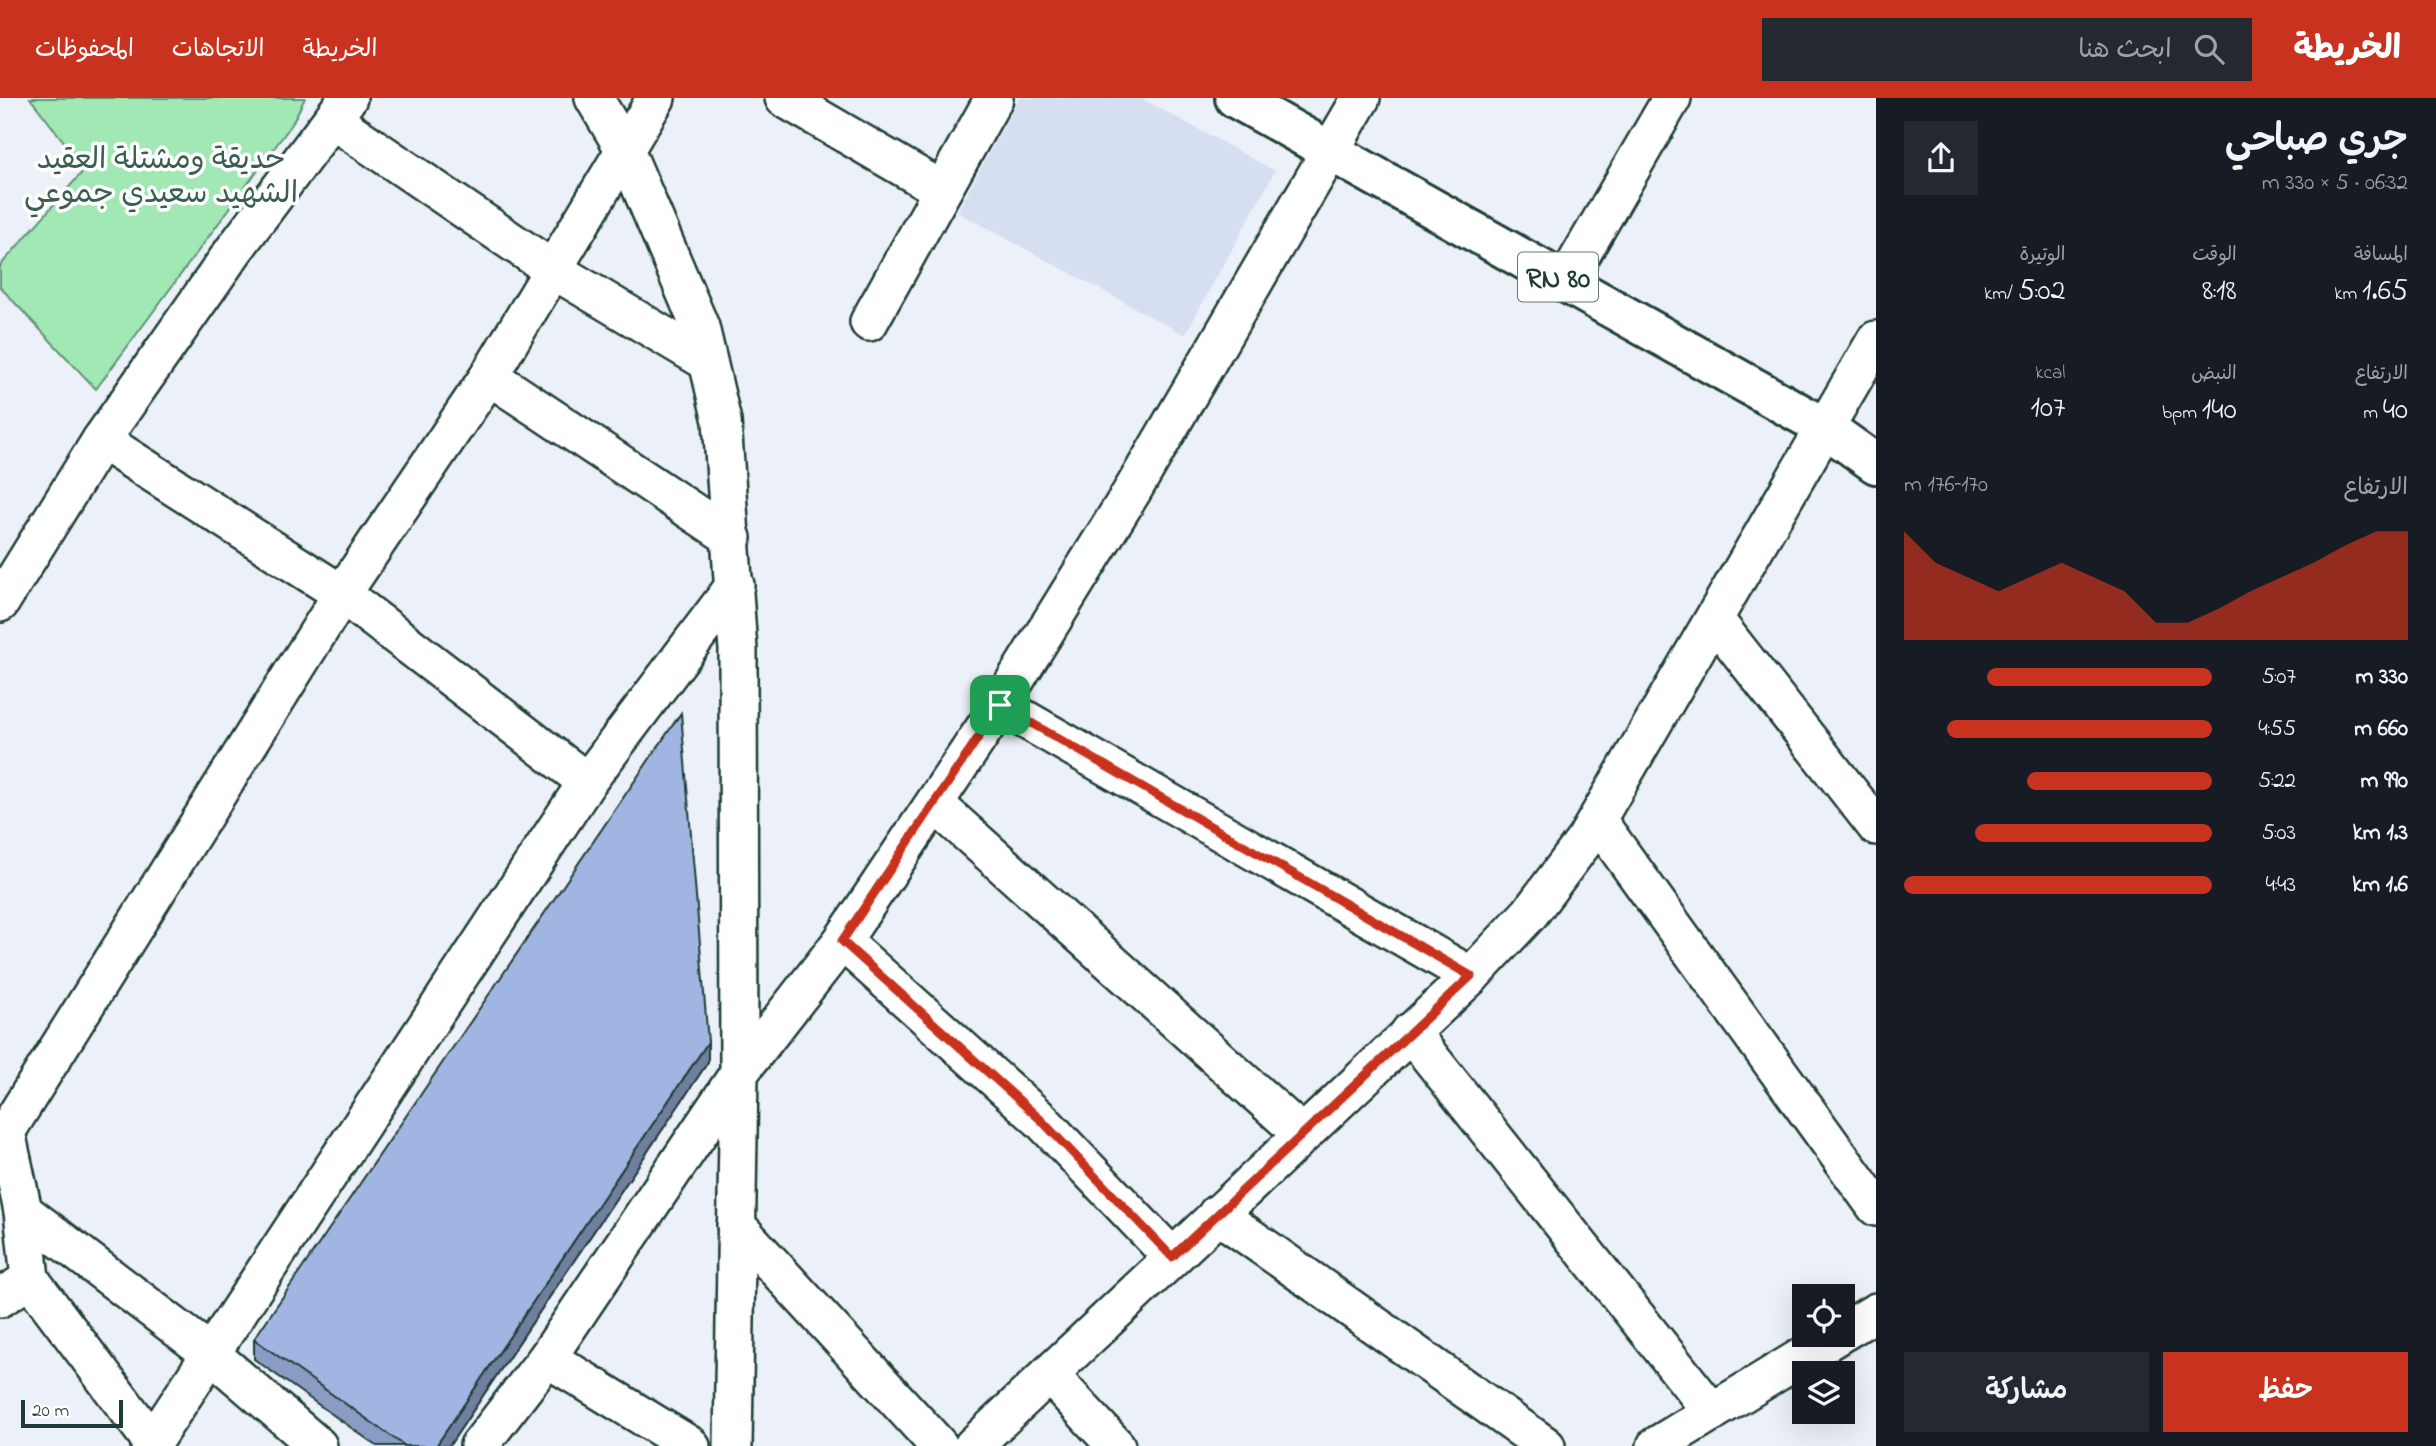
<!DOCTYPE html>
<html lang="ar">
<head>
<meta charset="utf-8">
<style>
  :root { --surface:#171b24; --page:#242831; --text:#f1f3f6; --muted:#9ea1a6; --accent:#c8321e }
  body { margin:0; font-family:"Indie Flower","Playpen Sans Arabic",sans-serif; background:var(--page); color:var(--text); direction:rtl; height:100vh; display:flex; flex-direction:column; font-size:26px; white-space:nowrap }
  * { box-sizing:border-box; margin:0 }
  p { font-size:23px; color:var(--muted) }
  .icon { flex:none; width:38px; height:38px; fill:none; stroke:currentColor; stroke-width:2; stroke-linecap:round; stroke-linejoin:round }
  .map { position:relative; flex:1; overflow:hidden; direction:ltr }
  .side { display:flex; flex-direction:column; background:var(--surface); width:560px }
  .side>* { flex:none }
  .fabs { position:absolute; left:1792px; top:1186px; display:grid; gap:14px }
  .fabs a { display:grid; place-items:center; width:63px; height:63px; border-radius:0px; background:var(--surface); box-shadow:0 7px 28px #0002; font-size:35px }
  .scale { position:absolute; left:21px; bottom:18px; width:102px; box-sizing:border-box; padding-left:7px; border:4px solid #1f3d34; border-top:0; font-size:19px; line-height:24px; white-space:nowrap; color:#1f3d34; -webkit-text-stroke:5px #fff; paint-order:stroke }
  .pin { position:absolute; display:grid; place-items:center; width:60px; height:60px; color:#fff; margin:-30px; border-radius:14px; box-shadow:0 4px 10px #0006 }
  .round { display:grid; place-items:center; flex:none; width:74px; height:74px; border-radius:0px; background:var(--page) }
  .summary { display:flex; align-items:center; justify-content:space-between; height:119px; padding:0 28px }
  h1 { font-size:38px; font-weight:600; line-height:52px }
  .metrics { display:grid; grid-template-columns:repeat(3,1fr); gap:10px; height:119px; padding:7px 28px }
  .metrics div { display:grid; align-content:center }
  .metrics b { font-size:30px; font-weight:600 }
  .metrics small { font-size:19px; font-weight:400 }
  .metrics p { font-size:19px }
  .chart { height:196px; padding:14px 28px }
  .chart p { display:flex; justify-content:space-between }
  .chart svg { width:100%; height:126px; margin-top:7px; fill:var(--accent); opacity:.7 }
  .primary-button { display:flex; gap:14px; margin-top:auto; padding:14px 28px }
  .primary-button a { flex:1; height:80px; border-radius:0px; background:var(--accent); color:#fff; font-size:28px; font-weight:600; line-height:80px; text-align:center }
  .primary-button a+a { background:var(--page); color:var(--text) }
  ul { padding:0 28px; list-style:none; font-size:23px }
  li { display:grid; grid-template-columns:112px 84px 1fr; align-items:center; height:52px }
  li i { height:18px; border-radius:9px; background:var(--accent) }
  header { display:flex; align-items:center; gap:42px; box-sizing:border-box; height:98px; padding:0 35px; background:var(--accent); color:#fff }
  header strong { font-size:33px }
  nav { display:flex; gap:38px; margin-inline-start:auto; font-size:24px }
  .search { width:490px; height:63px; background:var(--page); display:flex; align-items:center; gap:18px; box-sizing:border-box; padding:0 24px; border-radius:0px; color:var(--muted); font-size:26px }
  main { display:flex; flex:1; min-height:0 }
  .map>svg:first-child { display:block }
  .built { fill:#d6def2 }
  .green { fill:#a1e8b5; stroke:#609274; stroke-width:2 }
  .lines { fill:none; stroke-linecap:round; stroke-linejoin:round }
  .minor-casing { stroke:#1f3d34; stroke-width:42 }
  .major-casing { stroke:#1f3d34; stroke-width:44 }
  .minor { stroke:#fff; stroke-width:37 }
  .major { stroke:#fff; stroke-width:38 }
  .wall { fill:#8a9cc3; stroke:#1f3d34; stroke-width:2 }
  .shaded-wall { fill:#717f9f; stroke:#1f3d34; stroke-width:2 }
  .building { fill:#a1b5e3; stroke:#1f3d34; stroke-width:2 }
  .route-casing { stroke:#fff; stroke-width:14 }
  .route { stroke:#c8321e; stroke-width:9 }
  .labels { text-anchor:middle; stroke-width:7; stroke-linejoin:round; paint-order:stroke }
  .shield { fill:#fff; stroke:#627771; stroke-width:2 }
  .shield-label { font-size:28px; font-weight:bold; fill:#1f3d34 }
  .park-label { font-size:30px; fill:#395f4e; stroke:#fff }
</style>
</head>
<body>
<header>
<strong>الخريطة</strong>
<div class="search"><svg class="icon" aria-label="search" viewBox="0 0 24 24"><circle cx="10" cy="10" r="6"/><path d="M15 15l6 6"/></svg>ابحث هنا</div>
<nav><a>الخريطة</a><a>الاتجاهات</a><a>المحفوظات</a></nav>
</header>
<main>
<section class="side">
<div class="summary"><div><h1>جري صباحي</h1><p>06:32 · 5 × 330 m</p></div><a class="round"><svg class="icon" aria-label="share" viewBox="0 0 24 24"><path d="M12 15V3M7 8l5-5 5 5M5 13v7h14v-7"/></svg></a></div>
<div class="metrics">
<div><p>المسافة</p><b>1.65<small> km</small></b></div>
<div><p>الوقت</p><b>8:18</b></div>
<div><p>الوتيرة</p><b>5:02<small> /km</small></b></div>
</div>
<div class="metrics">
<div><p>الارتفاع</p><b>40<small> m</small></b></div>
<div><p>النبض</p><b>140<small> bpm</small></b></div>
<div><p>kcal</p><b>107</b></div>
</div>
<div class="chart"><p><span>الارتفاع</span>170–176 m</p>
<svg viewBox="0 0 160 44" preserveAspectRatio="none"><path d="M0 44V6L10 17L20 22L30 27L40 22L50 17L60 22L70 27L80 38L90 38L100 33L110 27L120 22L130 17L140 11L150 6L160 6V44z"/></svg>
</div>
<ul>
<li><b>330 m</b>5:07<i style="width:73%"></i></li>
<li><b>660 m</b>4:55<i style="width:86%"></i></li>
<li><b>990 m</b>5:22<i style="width:60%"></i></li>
<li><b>1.3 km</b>5:03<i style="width:77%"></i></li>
<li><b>1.6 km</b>4:43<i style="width:100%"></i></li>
</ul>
<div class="primary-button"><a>حفظ</a><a>مشاركة</a></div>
</section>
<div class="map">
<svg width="1876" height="1348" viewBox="0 0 1876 1348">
  <rect width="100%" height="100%" fill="#ecf0f9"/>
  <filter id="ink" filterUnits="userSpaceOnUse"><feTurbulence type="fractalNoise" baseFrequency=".0143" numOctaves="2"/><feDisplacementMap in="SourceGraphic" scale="14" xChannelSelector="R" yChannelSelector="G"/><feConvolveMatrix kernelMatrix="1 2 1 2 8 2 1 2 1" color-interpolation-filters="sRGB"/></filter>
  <g filter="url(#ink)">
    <polygon class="built" points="1019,0 1141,0 1275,73 1185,237 957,114"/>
    <polygon class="green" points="30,0 305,0 292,26 96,291 0,189 0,168 85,71"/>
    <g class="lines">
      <defs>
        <g id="minor">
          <polyline points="594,0 626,54 700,229 722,323 738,552 739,975 733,1348"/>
          <polyline points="784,0 942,92"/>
          <polyline points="333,22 552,171 708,264"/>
          <polyline points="1566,183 1672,0"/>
          <polyline points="869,224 994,0"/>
          <polyline points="489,278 732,440"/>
          <polyline points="101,342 342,496 587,684"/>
          <polyline points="0,505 101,342 234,152 348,0"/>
          <polyline points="1714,521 1876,728"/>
          <polyline points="1000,607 1471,878"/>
          <polyline points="935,706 1302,1036"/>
          <polyline points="1597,722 1876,1109"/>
          <polyline points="842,843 1041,1022 1172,1159"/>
          <polyline points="1410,934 1712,1314"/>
          <polyline points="23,1113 211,1256 318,1348"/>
          <polyline points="1217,1116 1546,1348"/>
          <polyline points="736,1127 939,1348"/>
          <polyline points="0,1200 30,1181"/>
          <polyline points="1843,1234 1876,1214"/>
          <polyline points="547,1260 691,1348"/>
          <polyline points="1049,1276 1116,1348"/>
          <polyline points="153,1345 30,1181 23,1113 6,1034 342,496 489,278 656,0"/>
          <polyline points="150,1348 587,684 735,487"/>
          <polyline points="479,1348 547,1260 739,975 842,843 1000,607 1134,390 1361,0"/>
          <polyline points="973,1348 1471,878 1530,815 1585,742 1876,242"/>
          <polyline points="1656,1348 1838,1237"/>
        </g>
        <polyline id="major" points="1235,0 1826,330 1876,366"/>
      </defs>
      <use href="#minor" class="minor-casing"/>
      <use href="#major" class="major-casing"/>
      <use href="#minor" class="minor"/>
      <use href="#major" class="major"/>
    </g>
    <polygon class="wall" points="708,964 449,1348 377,1348 254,1261 254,1241"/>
    <polygon class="shaded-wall" points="708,944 708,964 449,1348 436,1348"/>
    <polygon class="building" points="681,615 708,944 436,1348 405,1348 254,1241"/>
  </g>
  <g class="lines" filter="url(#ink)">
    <defs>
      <polygon id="route" points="1000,607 1471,878 1172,1159 1041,1022 842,843"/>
    </defs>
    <use href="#route" class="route-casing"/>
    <use href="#route" class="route"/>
  </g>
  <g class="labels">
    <rect class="shield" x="1518" y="154.5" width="80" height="49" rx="5"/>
    <g class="shield-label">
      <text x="1558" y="189">RN 80</text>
    </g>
    <g class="park-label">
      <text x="161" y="70">حديقة ومشتلة العقيد<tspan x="161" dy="34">الشهيد سعيدي جموعي</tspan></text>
    </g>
  </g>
</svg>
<div class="fabs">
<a><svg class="icon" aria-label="locate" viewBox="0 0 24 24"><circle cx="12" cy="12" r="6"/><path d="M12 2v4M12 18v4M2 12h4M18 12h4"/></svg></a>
<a><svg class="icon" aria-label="layers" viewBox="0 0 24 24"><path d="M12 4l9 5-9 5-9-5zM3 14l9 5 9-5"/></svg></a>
</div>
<div class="scale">20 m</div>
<div class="pin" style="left:1000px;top:607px;background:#1e9e55"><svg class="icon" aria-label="arrive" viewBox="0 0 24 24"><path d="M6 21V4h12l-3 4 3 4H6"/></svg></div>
</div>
</main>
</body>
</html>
